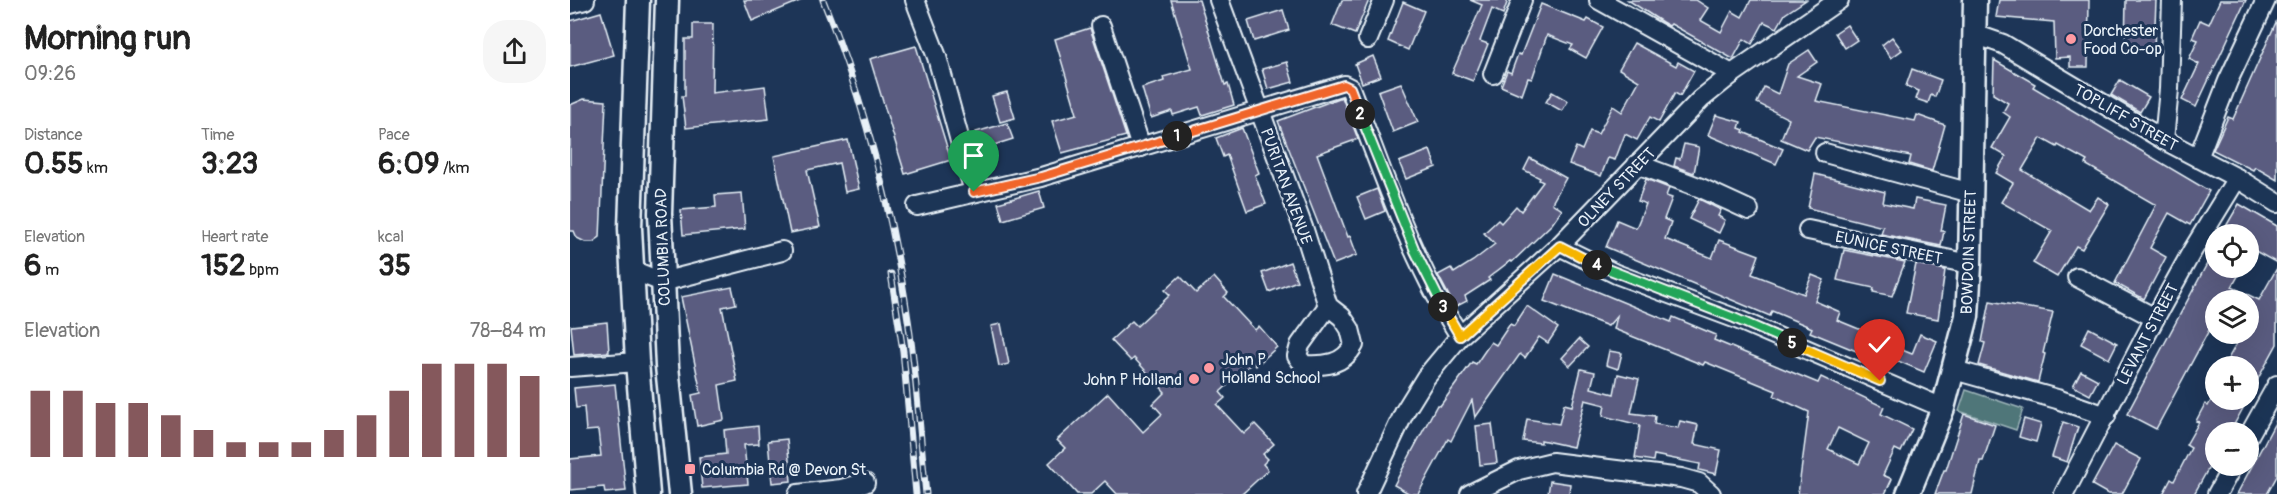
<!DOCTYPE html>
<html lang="en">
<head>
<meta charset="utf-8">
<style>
  :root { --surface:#fff; --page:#f6f6f6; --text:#222; --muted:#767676; --accent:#85585c }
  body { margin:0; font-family:Pangolin,sans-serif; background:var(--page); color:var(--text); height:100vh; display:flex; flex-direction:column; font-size:22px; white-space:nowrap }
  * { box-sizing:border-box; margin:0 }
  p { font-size:20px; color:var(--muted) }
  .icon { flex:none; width:33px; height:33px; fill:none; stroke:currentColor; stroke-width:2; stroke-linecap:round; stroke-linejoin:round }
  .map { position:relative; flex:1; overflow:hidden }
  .side { display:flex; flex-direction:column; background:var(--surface); width:570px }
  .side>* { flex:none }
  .controls { position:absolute; left:1635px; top:224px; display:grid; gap:12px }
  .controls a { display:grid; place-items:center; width:54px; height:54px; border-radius:50%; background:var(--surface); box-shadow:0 6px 24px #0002; font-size:30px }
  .pin { position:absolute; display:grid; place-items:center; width:51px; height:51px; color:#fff; margin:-62px -26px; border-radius:50% 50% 50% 0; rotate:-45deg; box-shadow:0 0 6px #0007 }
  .pin .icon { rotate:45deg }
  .km { position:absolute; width:30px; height:30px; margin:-15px; border-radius:50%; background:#222; color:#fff; font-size:16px; line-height:30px; text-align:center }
  .round { display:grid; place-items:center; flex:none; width:63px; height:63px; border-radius:24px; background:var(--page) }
  .overview { display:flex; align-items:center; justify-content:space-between; height:102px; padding:0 24px }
  h1 { font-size:33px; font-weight:700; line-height:45px }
  .figures { display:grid; grid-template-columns:repeat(3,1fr); gap:9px; height:102px; padding:6px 24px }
  .figures div { display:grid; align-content:center }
  .figures b { font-size:30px; font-weight:700 }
  .figures small { font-size:16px; font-weight:400 }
  .figures p { font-size:16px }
  .chart { height:168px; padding:12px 24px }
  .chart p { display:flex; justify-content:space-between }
  .chart svg { width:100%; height:108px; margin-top:6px; stroke:var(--accent); stroke-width:6 }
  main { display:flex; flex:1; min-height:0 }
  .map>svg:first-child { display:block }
  .green { fill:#507679; stroke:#9cb4b8; stroke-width:1.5 }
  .building { fill:#5a5c80; stroke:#e8f1f8; stroke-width:1.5; fill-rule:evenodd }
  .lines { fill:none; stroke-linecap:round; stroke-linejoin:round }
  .minor-casing { stroke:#e8f1f8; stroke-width:22 }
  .major-casing { stroke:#e8f1f8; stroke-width:27 }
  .minor { stroke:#1d3557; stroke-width:18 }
  .major { stroke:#1d3557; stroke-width:22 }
  .rail-casing { stroke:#e8f1f8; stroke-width:7 }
  .rail { stroke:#1d3557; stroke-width:4.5; stroke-dasharray:14; stroke-linecap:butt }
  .split-1-casing { stroke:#fff; stroke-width:12 }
  .split-2-casing { stroke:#fff; stroke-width:12 }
  .split-3-casing { stroke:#fff; stroke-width:12 }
  .split-4-casing { stroke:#fff; stroke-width:12 }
  .split-5-casing { stroke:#fff; stroke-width:12 }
  .split-6-casing { stroke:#fff; stroke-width:12 }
  .split-1 { stroke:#f0652b; stroke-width:8 }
  .split-2 { stroke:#f0652b; stroke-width:8 }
  .split-3 { stroke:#22a559; stroke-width:8 }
  .split-4 { stroke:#f5b400; stroke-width:8 }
  .split-5 { stroke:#22a559; stroke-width:8 }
  .split-6 { stroke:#f5b400; stroke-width:8 }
  .poi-dot { fill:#ff9aa2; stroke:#1d3557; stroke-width:2 }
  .labels { text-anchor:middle; stroke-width:6; stroke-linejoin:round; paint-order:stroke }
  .poi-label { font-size:16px; fill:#e8f1f8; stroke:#1d3557; text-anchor:start }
  .street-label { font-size:16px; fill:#e8f1f8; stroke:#1d3557 }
</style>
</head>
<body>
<main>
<section class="side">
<div class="overview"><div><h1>Morning run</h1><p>09:26</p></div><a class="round"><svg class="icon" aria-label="share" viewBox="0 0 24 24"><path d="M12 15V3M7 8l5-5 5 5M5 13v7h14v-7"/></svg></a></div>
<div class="figures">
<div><p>Distance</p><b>0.55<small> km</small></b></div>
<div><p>Time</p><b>3:23</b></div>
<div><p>Pace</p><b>6:09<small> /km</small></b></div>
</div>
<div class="figures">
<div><p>Elevation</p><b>6<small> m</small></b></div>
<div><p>Heart rate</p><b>152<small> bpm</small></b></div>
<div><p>kcal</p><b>35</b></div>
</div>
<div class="chart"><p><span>Elevation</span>78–84 m</p>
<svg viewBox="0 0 160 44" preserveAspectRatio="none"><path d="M5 44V17M15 44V17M25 44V22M35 44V22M45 44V27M55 44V33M65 44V38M75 44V38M85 44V38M95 44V33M105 44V27M115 44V17M125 44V6M135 44V6M145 44V6M155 44V11"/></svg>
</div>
</section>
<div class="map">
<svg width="1707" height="494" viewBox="0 0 1707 494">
  <rect width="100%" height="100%" fill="#1d3557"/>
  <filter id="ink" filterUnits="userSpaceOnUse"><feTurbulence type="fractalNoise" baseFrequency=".0167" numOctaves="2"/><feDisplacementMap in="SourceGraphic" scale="12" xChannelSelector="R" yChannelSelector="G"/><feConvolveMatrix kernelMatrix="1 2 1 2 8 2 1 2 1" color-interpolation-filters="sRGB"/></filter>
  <g filter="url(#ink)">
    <polygon class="green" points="1396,390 1453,409 1446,430 1389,411"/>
    <g class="building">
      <polygon points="174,0 232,0 182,21"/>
      <polygon points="601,0 629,0 655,85 658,84 664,105 632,115 629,107 603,115 602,111 581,118 572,88 594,81 593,77 622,69"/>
      <polygon points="772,0 799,0 785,34 762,25"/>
      <polygon points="900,0 938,0 933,14 922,9 910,41 918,44 903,81 882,73 912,5"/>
      <polygon points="1058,0 1126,0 1138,8 1130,20 1151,32 1162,11 1172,17 1181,0 1236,0 1215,14 1207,28 1194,22 1182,44 1174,39 1163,59 1101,24 1099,26 1092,22"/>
      <polygon points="1429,0 1519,0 1518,67 1500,67 1500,57 1485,58 1484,22 1426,17"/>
      <polygon points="1556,0 1586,0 1584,49 1555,48"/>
      <polygon points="1650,0 1676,0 1626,107 1612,100 1629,64 1619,59 1628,40 1622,38 1630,20 1639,24"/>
      <polygon points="833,2 854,11 838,50 818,41"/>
      <polygon points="971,4 1016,22 1018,19 1033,27 1016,58 1000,49 1003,45 977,35 962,79 958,78 952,95 931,86 937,71 941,73 948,54 951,55"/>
      <polygon points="713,10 719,30 684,41 678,21"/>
      <polygon points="31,12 44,55 0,67 0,21"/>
      <polygon points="1707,20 1707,180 1685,167 1683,170 1643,150 1658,117 1663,119"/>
      <polygon points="123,24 143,24 142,93 195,86 199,119 116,128 112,96 115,96 115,39 123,39"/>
      <polygon points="1277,25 1287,40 1275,48 1265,33"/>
      <polygon points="520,28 556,136 492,153 482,121 507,114 485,39"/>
      <polygon points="1322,37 1332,50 1321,58 1312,45"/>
      <polygon points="1064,43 1106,66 1108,62 1124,71 1110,96 1105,93 1089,122 1080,117 1067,140 1055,134 1045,160 1038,158 1031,176 999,164 1006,147 1012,150 1020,131 1028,134 1043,106 1052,112 1069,81 1049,69"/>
      <polygon points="346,46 381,160 335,174 300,59"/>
      <polygon points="1239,50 1247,62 1227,76 1252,84 1246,101 1345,121 1347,115 1375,125 1362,171 1339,164 1341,156 1245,137 1237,150 1211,139 1219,119 1187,103 1194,87 1208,94 1218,64"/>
      <polygon points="803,56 811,76 792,83 785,64"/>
      <polygon points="1424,60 1465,84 1463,87 1639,191 1620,225 1599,213 1580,248 1596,257 1574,299 1545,283 1586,205 1515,164 1517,161 1488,145 1487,147 1471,138 1452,170 1519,210 1528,197 1539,204 1512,249 1506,246 1487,277 1463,263 1482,231 1431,202 1443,183 1426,173 1436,156 1422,148 1440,117 1433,112 1438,103 1423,94"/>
      <polygon points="717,62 723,82 698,89 692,69"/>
      <polygon points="1342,69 1371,80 1365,97 1361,95 1358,103 1346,99 1349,91 1336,86"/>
      <polygon points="1550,80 1579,97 1570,112 1541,95"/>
      <polygon points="831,83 848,122 823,132 808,91"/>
      <polygon points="437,92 445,118 430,122 422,96"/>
      <polygon points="982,92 998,101 992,111 976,102"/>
      <polygon points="772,97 788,139 747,154 778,237 780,236 787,255 764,264 708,121"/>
      <polygon points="14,99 36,101 30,237 23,242 15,242 7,238 4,231 0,231 0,105"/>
      <polygon points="1146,115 1171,122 1169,128 1174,130 1173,132 1213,149 1206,164 1138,135"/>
      <polygon points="437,123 443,139 411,149 406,132"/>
      <polygon points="672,128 689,173 685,175 696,204 677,211 657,155 653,157 646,138"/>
      <polygon points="278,140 289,189 275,192 269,163 237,170 250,227 220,233 204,156"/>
      <polygon points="1114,144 1129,147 1124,173 1104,166 1106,158 1110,159"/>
      <polygon points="860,150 866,167 836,179 829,162"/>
      <polygon points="960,158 996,178 982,203 992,210 982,224 942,262 940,261 918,278 920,280 895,296 897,301 885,307 868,275 881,268 884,273 903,261 925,244 914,233 928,220 931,223 946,206 951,211 973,182 969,180 970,178 954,170"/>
      <polygon points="1245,174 1315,192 1313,203 1343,209 1345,199 1376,205 1371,231 1374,231 1371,246 1311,234 1313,227 1238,208"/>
      <polygon points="1076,179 1099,188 1096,196 1102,198 1094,219 1101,222 1095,239 1142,258 1149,240 1189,255 1182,274 1234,294 1242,275 1254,280 1245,301 1270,312 1267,320 1306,336 1305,339 1342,354 1350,334 1367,341 1354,372 1321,358 1318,364 1240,332 1242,328 1202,311 1200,316 1036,247 1047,220 1066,228 1076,204 1068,201"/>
      <polygon points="807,189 815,211 796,219 787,197"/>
      <polygon points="469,191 474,208 433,220 428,203"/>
      <polygon points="172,193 175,229 113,235 111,210 146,207 145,195"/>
      <polygon points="1129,199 1151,210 1148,216 1155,220 1149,233 1119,219"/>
      <polygon points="1669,204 1707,226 1707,263 1678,247 1678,234 1665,234 1655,228"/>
      <polygon points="1646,247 1646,267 1673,267 1662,287 1689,300 1707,268 1707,344 1678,397 1678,366 1654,366 1672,334 1678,337 1678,300 1646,300 1646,317 1586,429 1557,414"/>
      <polygon points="1274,250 1335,262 1322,296 1303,292 1304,288 1267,280"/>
      <polygon points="720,262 727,281 699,292 692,273"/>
      <polygon points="1346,264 1375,270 1368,319 1336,313"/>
      <path d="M985,274L1101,322L1103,317L1146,335L1144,340L1248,383L1251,377L1314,407L1311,414L1342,429L1331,452L1325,449L1313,475L1322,479L1315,494H1228L1239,412L1204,396L1206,391L1135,362L1133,365L1044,329L1047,316L1038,326L974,301ZM1268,428L1299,443L1289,464L1258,449Z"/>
      <polygon points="610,276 626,293 644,277 658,293 654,297 685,330 689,326 707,347 686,366 683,362 650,392 655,398 647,405 674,434 685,424 704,444 693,454 698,459 693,464 698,470 672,494 547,494 535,481 521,494 507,494 479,463 495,448 487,440 538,393 573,432 592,414 583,404 595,392 564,358 561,361 541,340 562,321 567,326 600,295 595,290"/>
      <polygon points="162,287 166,304 152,307 167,381 149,385 154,420 127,426 122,395 131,393 111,297"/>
      <polygon points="1420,301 1483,312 1473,353 1475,354 1468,382 1409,365 1415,343 1412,342"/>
      <polygon points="957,306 988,328 978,343 969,337 955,358 950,354 905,418 902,400 881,441 878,439 848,494 840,494 824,485 867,405 870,406 902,362 906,364 921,342 926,345 940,324 944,326"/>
      <polygon points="37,322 39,352 4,355 1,326"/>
      <polygon points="431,324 439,364 429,366 421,326"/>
      <polygon points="1519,328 1547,343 1539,359 1511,344"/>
      <polygon points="1009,339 1018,347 1000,366 992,358"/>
      <polygon points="1039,351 1052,353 1048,369 1036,365"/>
      <polygon points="1011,369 1025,372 1021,388 1044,394 1048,374 1069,379 1061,413 1085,416 1084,424 1108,428 1110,421 1128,425 1124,444 1151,450 1146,474 1129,470 1130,464 1084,455 1083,461 1065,458 1070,425 1033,416 1035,405 1015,400 1003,447 971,440 971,443 953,441 957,419 989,424 994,404 1002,406"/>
      <polygon points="1511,371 1528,380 1520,395 1503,386"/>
      <polygon points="45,384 56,491 35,493 34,487 0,490 0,459 31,456 28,430 16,431 14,407 6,408 4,388"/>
      <polygon points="1642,399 1678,399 1660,432 1646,432 1646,455 1624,494 1593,494 1601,479 1604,481 1621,448 1616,445 1629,422 1626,421 1635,404 1638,406"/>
      <polygon points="1394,414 1425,425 1413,461 1410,461 1402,494 1365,494 1374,470 1376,470"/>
      <polygon points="1454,419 1471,424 1466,442 1449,437"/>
      <polygon points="1707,419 1707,476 1697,494 1667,494"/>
      <polygon points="1493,422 1508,427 1497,462 1482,457"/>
      <polygon points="922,424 927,463 910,465 906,426"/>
      <polygon points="188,426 189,444 174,445 178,484 132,488 129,457 156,454 154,430"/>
      <polygon points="217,439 221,481 202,483 198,441"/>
      <polygon points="1544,445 1571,459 1552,494 1538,494 1522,485"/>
      <polygon points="980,481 1000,484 999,494 978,494"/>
    </g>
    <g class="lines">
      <defs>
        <g id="minor">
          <polyline points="345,0 367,57 404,192"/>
          <path d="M649,0L734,230L758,306L772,317L780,329L784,345C773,365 755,366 734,365L727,356L730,345L758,306"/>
          <polyline points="1029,0 1162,74"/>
          <polyline points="0,4 15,0"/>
          <polyline points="531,26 571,147"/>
          <polyline points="1404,34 1433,44 1594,140 1667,178 1707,203"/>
          <polyline points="798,39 814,0"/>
          <polyline points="923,74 952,0"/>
          <polyline points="1594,140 1599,89 1602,0"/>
          <polyline points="1255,153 1401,193"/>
          <polyline points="1628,158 1658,81 1696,0"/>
          <polyline points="1067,164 1131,188 1179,210"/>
          <path d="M347,206L471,177L774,85L780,88C812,169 842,263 890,336"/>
          <polyline points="1238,230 1400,264"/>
          <polyline points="989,246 1046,274 1164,318 1373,408"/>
          <polyline points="62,270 92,282 212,251"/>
          <polyline points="1507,277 1585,318"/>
          <polyline points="0,367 67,362"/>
          <polyline points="1384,370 1487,399 1536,416"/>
          <polyline points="1678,437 1707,385"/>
          <polyline points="228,494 271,489 295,483"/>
          <polyline points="796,494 835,411 856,377 890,336 989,246 1131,99 1162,74 1269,0"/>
          <polyline points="900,494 949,470 982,462 1111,478 1129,483 1141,494"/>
          <polyline points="1494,494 1585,318 1621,253 1667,178"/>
          <polyline points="1647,494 1663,465"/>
        </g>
        <g id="major">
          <polyline points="68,0 60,228 67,362 78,494"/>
          <polyline points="97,0 90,213 97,366 110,494"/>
          <polyline points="1338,494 1373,408 1397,316 1400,264 1405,0"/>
        </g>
      </defs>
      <use href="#minor" class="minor-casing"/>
      <use href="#major" class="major-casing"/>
      <use href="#minor" class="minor"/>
      <use href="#major" class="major"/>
      <defs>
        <g id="rail">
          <path d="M253,0C298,111 327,230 342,349C348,397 351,446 356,494"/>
          <polyline points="321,274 333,351 346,494"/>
        </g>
      </defs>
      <use href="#rail" class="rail-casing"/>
      <use href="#rail" class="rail"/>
    </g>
  </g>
  <g class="lines" filter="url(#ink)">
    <defs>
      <polyline id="split-1" points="404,192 471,177 607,136"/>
      <polyline id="split-2" points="607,136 774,85 780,88 790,114"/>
      <polyline id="split-3" points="790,114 845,251 873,307"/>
      <polyline id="split-4" points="873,307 890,336 990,246 1027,265"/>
      <polyline id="split-5" points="1027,265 1164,318 1222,343"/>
      <polyline id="split-6" points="1222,343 1310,381"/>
    </defs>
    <use href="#split-1" class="split-1-casing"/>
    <use href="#split-2" class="split-2-casing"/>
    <use href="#split-3" class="split-3-casing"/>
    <use href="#split-4" class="split-4-casing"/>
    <use href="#split-5" class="split-5-casing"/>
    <use href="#split-6" class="split-6-casing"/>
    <use href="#split-1" class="split-1"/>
    <use href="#split-2" class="split-2"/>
    <use href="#split-3" class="split-3"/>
    <use href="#split-4" class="split-4"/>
    <use href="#split-5" class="split-5"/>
    <use href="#split-6" class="split-6"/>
  </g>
  <g class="poi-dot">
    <circle cx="1501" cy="39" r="6"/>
    <circle cx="639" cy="368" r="6"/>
    <circle cx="624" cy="379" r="6"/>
    <rect x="114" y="463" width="12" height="12" rx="3"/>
  </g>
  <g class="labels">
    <g class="poi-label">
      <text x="1513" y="36">Dorchester<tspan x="1513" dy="18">Food Co-op</tspan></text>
      <text x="651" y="365">John P<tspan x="651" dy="18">Holland School</tspan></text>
      <text x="612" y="385" text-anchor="end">John P Holland</text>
      <text x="132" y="475">Columbia Rd @ Devon St</text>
    </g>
    <g class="street-label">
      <text transform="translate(1556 117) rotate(30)" y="6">TOPLIFF STREET</text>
      <text transform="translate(717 186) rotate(70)" y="6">PURITAN AVENUE</text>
      <text transform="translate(1046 187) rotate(-46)" y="6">OLNEY STREET</text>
      <text transform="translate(92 247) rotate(-92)" y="6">COLUMBIA ROAD</text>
      <text transform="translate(1319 247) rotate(12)" y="6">EUNICE STREET</text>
      <text transform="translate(1398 252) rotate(-88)" y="6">BOWDOIN STREET</text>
      <text transform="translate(1577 334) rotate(-62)" y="6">LEVANT STREET</text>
    </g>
  </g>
</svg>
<div class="controls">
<a><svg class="icon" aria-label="locate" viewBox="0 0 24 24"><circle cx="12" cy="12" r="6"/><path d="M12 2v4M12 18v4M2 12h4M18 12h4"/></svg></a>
<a><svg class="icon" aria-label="layers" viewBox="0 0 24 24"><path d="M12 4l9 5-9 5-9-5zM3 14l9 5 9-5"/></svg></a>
<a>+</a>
<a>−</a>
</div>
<div class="pin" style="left:404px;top:192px;background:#1e9e55"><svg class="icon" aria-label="arrive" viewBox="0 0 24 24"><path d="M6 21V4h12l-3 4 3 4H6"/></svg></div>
<div class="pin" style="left:1310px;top:381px;background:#d93025"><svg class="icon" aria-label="check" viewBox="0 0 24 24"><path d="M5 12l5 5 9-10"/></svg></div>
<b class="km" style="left:607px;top:136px">1</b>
<b class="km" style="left:790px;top:114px">2</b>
<b class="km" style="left:873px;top:307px">3</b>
<b class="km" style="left:1027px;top:265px">4</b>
<b class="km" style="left:1222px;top:343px">5</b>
</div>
</main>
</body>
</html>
